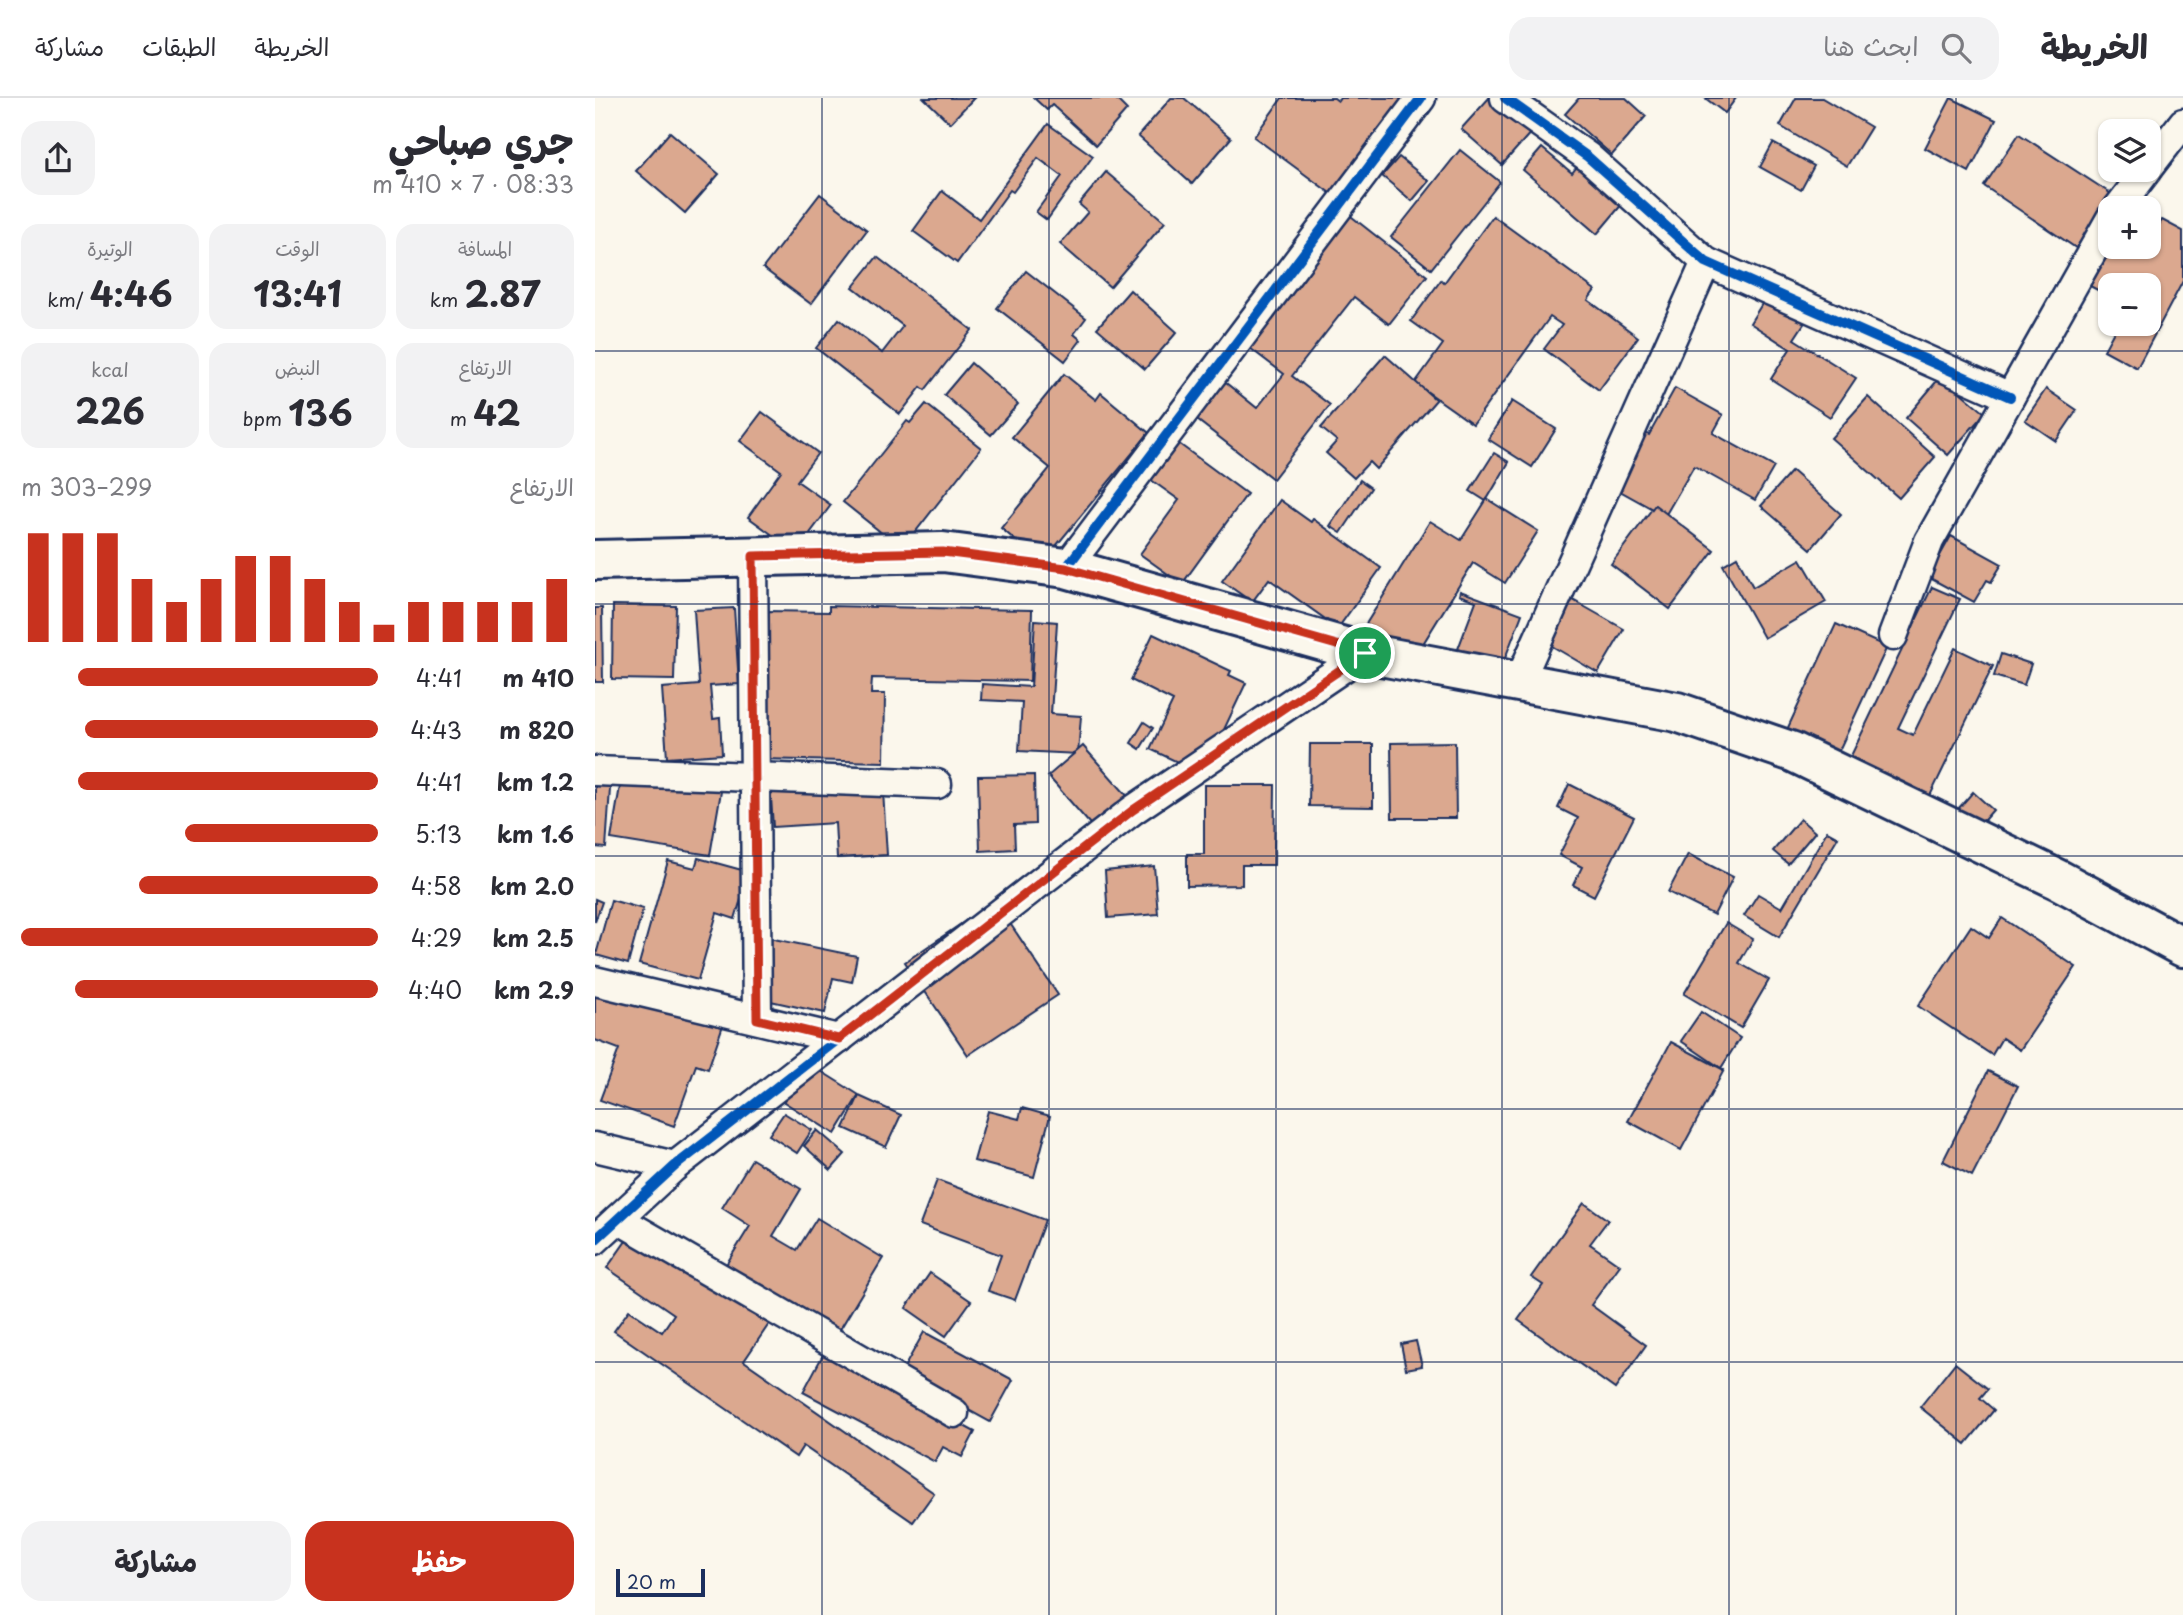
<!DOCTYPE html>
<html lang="ar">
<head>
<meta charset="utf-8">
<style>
  :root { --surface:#fff; --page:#f2f2f3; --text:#2b2b33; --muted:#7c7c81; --line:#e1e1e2; --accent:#c8321e }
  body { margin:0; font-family:"Playpen Sans","Playpen Sans Arabic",sans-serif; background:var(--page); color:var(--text); direction:rtl; height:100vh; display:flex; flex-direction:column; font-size:26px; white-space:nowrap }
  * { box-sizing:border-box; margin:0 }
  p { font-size:23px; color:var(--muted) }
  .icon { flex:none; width:38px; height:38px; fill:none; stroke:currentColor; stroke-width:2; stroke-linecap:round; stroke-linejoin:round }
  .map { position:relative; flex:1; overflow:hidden; direction:ltr }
  .details { display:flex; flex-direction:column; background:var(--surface); width:595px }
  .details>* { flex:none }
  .tools { position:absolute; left:1503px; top:21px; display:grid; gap:14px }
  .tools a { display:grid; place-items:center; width:63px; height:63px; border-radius:14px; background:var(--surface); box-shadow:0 2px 5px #0004; font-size:35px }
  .scale { position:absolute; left:21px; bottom:18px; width:89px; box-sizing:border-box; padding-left:7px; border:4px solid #1b2f5e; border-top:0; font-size:19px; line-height:24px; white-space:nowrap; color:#1b2f5e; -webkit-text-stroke:5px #fbf7ec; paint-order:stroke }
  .pin { position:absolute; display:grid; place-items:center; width:60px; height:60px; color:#fff; margin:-30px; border:4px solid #fff; border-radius:50%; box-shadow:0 2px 7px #0007 }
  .round { display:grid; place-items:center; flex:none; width:74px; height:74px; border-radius:21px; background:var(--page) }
  .head { display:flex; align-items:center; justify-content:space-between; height:119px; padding:0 21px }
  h1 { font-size:38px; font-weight:700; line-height:52px }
  .stats { display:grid; grid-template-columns:repeat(3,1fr); gap:10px; height:119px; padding:7px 21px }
  .stats div { display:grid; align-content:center; border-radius:18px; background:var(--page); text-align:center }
  .stats b { font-size:35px; font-weight:700 }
  .stats small { font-size:19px; font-weight:400 }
  .stats p { font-size:19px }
  .chart { height:196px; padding:14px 21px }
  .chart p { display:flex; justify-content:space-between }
  .chart svg { width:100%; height:126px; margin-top:7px; stroke:var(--accent); stroke-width:6 }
  .button { display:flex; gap:14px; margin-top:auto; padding:14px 21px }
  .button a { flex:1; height:80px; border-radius:21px; background:var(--accent); color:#fff; font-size:28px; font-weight:700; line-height:80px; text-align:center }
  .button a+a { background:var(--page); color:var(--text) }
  ul { padding:0 21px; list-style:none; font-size:23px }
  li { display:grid; grid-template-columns:112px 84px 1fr; align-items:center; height:52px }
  li i { height:18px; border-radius:9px; background:var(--accent) }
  header { display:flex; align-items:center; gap:42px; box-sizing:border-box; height:98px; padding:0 35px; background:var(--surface); border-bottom:2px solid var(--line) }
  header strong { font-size:33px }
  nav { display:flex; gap:38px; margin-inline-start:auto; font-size:24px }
  .search { width:490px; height:63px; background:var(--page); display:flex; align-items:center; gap:18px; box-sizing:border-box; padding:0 24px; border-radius:21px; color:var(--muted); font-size:26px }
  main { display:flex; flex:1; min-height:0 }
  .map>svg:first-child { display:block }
  .building { fill:#dba88f; stroke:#1b2f5e; stroke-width:2 }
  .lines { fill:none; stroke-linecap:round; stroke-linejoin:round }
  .street-casing { stroke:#1b2f5e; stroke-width:33 }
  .secondary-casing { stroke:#1b2f5e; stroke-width:44 }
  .street { stroke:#fbf7ec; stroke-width:28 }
  .secondary { stroke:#fbf7ec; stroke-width:38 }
  .cycleway-casing { stroke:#fbf7ec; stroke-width:15 }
  .cycleway { stroke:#0057b8; stroke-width:10 }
  .route-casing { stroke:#fff; stroke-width:14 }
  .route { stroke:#c8321e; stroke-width:9 }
  .grid { fill:none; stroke:#1b2f5e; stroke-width:2; stroke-opacity:0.55 }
</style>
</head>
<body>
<header>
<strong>الخريطة</strong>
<div class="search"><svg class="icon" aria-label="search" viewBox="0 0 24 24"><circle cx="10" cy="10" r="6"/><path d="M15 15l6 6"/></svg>ابحث هنا</div>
<nav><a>الخريطة</a><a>الطبقات</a><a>مشاركة</a></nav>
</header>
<main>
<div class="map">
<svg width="1588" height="1517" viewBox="0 0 1588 1517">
  <rect width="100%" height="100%" fill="#fbf7ec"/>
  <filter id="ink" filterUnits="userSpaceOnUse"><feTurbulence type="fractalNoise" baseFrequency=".0143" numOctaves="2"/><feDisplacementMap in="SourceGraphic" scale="14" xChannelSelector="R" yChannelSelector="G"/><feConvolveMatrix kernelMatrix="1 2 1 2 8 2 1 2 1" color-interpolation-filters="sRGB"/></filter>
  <g filter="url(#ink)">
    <g class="building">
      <polygon points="329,0 379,0 355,25"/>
      <polygon points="439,0 520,0 532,12 501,47 457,7 452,12"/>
      <polygon points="576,0 589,0 636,40 597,86 543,38"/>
      <polygon points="687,0 739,0 743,3 745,0 815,0 742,100 659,39"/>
      <polygon points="894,0 899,0 937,33 907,67 866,31"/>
      <polygon points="984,0 1031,0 1051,18 1017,57 970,16"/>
      <polygon points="1110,0 1141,0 1130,15"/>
      <polygon points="1201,0 1227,0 1276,29 1252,68 1185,28"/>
      <polygon points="1356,0 1401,22 1374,74 1330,50"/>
      <polygon points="453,26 498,58 452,122 441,114 467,78 443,60 418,94 415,92 362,165 318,133 347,93 384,121"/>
      <polygon points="75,34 124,76 90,115 41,73"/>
      <polygon points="1424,36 1518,97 1481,150 1389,88"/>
      <polygon points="1178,45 1219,68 1206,92 1165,69"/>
      <polygon points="947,50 977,75 988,61 1033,99 1002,136 928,72"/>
      <polygon points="865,52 905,84 836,171 796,139"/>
      <polygon points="804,59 834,83 817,103 787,78"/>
      <polygon points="511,74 570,124 515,189 465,146 493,114 484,106"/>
      <polygon points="225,96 272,132 216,206 168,170"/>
      <polygon points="752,115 832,178 794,226 759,199 697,278 735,307 678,381 597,318 626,281 662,310 689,276 647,244"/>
      <polygon points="898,118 1000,192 993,202 1043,239 1004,292 949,251 967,227 955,219 878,326 820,285 848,246 816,223 846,182 849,185"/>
      <polygon points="1567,122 1588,133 1588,183 1542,270 1509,252 1523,226 1554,226 1554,187 1516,187 1516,199 1495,188 1517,149 1554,149 1554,137 1557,138"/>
      <polygon points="282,159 377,232 330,292 326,289 305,316 221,250 244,221 287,255 308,228 258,189"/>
      <polygon points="431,173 491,220 479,236 486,242 470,263 402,210"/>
      <polygon points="1177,190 1216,215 1199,241 1261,280 1235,319 1176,281 1195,251 1155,225"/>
      <polygon points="535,192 582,234 550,271 502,230"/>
      <polygon points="790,257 841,302 781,371 774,364 759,380 731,355 742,343 726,330"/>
      <polygon points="376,265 423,306 396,337 349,297"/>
      <polygon points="469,276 501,302 506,295 554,335 447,465 406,430 455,370 417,339"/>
      <polygon points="1346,278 1390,315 1353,357 1311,320"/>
      <polygon points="1080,290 1128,317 1118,335 1179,369 1160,402 1099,368 1070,418 1018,389 1048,334 1054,337"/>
      <polygon points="1451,291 1482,312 1461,343 1430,322"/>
      <polygon points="1273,299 1340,359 1304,400 1236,340"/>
      <polygon points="917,303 961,331 937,369 893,341"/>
      <polygon points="331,306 386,350 307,451 248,404 312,323 315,325"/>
      <polygon points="167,314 223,355 202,383 236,407 201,454 153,419 186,373 145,343"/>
      <polygon points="572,337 652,396 587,486 545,456 584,402 545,374"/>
      <polygon points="899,355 914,364 891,403 875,393"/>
      <polygon points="1197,373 1246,416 1216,451 1166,408"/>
      <polygon points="765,382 776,390 746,435 735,428"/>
      <polygon points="892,401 943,433 910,485 878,465 821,557 771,526 835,423 866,442"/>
      <polygon points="685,402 716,424 718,421 786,470 743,530 674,481 657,504 627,483"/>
      <polygon points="1060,407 1119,452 1075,511 1016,466"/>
      <polygon points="1356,438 1407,466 1396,484 1392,482 1379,504 1333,479"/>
      <polygon points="1142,459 1158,489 1206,461 1231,504 1169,540 1128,467"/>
      <polygon points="1337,489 1365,501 1303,630 1318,637 1360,550 1398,568 1333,702 1253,664"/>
      <polygon points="865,493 927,516 907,568 863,551 881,503 864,497"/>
      <polygon points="976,501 1029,531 1003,575 950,544"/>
      <polygon points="18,507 81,508 79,582 17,581"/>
      <polygon points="234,508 437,512 435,583 277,580 276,596 290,596 289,664 167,661 171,513 234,514"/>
      <polygon points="0,510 7,510 8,584 0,584"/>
      <polygon points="139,510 144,586 115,588 118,621 125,620 127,656 72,660 67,590 104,587 99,512"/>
      <polygon points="440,522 462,524 456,616 486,618 483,656 424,653 427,604 386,602 387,586 436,589"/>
      <polygon points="1241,526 1292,549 1241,659 1190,636"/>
      <polygon points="558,536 636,573 634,577 651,585 608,676 555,651 578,603 536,582"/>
      <polygon points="1406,556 1436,566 1429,587 1399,578"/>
      <polygon points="549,624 558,630 545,651 536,645"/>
      <polygon points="860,644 861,720 797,720 796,645"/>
      <polygon points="715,646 778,646 778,709 714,708"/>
      <polygon points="488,648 543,710 508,741 453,678"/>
      <polygon points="28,671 128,682 115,757 16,741"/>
      <polygon points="0,675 16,676 11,750 0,749"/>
      <polygon points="287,677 292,757 242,760 240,725 178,729 175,684"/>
      <polygon points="439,677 440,726 419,727 420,751 385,753 383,678"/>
      <polygon points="974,686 1039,719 999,798 978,787 987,769 964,757 983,720 963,710"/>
      <polygon points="609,687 680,687 679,767 647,767 647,787 592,788 592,756 609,756"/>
      <polygon points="1378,694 1398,712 1383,729 1363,711"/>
      <polygon points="1205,721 1220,734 1193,766 1178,753"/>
      <polygon points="1232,733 1243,739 1184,839 1149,818 1163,796 1187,810"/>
      <polygon points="1093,756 1138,779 1119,817 1073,794"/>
      <polygon points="103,760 154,774 140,821 122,815 103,882 44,866 73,763 100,770"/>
      <polygon points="559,768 563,816 513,820 510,773"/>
      <polygon points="0,801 7,804 0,824"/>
      <polygon points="16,802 48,811 33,866 1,857"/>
      <polygon points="400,803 463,897 373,957 310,864"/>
      <polygon points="1407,820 1481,869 1425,952 1407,940 1397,957 1323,908 1376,828 1394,840"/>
      <polygon points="1131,825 1158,841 1144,865 1174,882 1146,930 1089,896"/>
      <polygon points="174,840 262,858 257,884 238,880 230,915 162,900"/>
      <polygon points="0,878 129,924 113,971 101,967 79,1028 5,1002 24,951 0,942"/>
      <polygon points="1106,914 1145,940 1126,970 1086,943"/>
      <polygon points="1076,944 1129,972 1086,1052 1033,1023"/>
      <polygon points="205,960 264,997 240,1036 181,999"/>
      <polygon points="1393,973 1423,988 1377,1078 1348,1063"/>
      <polygon points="264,998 306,1017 291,1049 249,1030"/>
      <polygon points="427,1010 455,1018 439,1079 379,1063 393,1013 424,1021"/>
      <polygon points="189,1015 217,1032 202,1055 174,1037"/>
      <polygon points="222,1032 250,1056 236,1072 209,1048"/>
      <polygon points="157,1061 206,1091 178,1138 202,1152 222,1120 288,1160 241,1238 129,1170 155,1128 127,1110"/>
      <polygon points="342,1082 450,1122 420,1202 393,1193 406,1157 325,1127"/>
      <polygon points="989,1105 1013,1122 995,1146 1025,1167 996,1207 1051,1247 1020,1291 923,1222 948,1187 936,1179"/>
      <polygon points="38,1133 174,1226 149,1263 339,1395 318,1424 208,1348 201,1359 19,1233 34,1212 67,1234 79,1216 12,1170"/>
      <polygon points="335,1175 376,1203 351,1238 311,1210"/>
      <polygon points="329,1234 418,1282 395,1324 306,1275"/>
      <polygon points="821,1243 827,1268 811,1271 806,1246"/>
      <polygon points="230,1253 380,1334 367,1359 348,1349 340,1364 208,1294"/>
      <polygon points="1360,1265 1393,1291 1385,1300 1399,1312 1371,1346 1325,1309"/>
    </g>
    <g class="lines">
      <defs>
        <g id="street">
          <polyline points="910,0 993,59 1111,164 1415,299"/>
          <polyline points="1554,69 1588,25"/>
          <polyline points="1523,110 1552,72"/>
          <polyline points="158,458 162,921"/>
          <polyline points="471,470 826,0"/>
          <polyline points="1298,538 1334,443 1516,120"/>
          <polyline points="924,584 1111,164"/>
          <polyline points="0,673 342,686"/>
          <polyline points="0,883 244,941"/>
          <polyline points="0,1049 80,1068"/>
          <polyline points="23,1121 359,1315"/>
          <polyline points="0,1142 80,1068 538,712 770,555"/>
        </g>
        <polyline id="secondary" points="0,462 348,454 471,470 770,555 1082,614 1198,654 1464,782 1588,849"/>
      </defs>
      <use href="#street" class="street-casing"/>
      <use href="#secondary" class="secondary-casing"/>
      <use href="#street" class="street"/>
      <use href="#secondary" class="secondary"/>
      <defs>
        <g id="cycleway">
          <polyline points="910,0 993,59 1111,164 1415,299"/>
          <polyline points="158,458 162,921"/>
          <polyline points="471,470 826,0"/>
          <polyline points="0,1142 80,1068 538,712 770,555"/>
        </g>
      </defs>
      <use href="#cycleway" class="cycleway-casing"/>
      <use href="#cycleway" class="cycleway"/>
    </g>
  </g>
  <g class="lines" filter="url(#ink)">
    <defs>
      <polygon id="route" points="348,454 471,470 770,555 538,712 244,941 162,921 158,458"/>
    </defs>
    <use href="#route" class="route-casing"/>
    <use href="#route" class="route"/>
  </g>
  <path class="grid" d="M227,0V1517M454,0V1517M681,0V1517M907,0V1517M1134,0V1517M1361,0V1517M0,253H1588M0,506H1588M0,758H1588M0,1011H1588M0,1264H1588"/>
</svg>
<div class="tools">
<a><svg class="icon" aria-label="layers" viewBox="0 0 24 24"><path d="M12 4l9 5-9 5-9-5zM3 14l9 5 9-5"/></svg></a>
<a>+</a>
<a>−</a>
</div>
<div class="scale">20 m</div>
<div class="pin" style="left:770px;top:555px;background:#1e9e55"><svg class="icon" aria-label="arrive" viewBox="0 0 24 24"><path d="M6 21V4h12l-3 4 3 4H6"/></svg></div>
</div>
<section class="details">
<div class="head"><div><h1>جري صباحي</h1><p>08:33 · 7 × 410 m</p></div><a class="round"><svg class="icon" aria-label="share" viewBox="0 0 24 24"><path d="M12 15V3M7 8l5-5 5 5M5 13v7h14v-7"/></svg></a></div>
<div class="stats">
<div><p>المسافة</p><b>2.87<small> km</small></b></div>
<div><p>الوقت</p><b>13:41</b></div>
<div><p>الوتيرة</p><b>4:46<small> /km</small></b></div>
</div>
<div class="stats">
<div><p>الارتفاع</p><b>42<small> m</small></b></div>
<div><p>النبض</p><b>136<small> bpm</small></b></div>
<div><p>kcal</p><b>226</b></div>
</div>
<div class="chart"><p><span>الارتفاع</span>299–303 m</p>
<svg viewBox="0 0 160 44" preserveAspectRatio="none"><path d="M5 44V6M15 44V6M25 44V6M35 44V22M45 44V30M55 44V22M65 44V14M75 44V14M85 44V22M95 44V30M105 44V38M115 44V30M125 44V30M135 44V30M145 44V30M155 44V22"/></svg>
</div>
<ul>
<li><b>410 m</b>4:41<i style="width:84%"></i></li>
<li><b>820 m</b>4:43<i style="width:82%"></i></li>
<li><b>1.2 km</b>4:41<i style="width:84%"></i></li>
<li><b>1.6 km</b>5:13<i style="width:54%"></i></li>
<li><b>2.0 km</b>4:58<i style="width:67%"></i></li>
<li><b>2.5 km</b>4:29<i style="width:100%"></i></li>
<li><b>2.9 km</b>4:40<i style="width:85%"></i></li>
</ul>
<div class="button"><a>حفظ</a><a>مشاركة</a></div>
</section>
</main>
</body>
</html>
